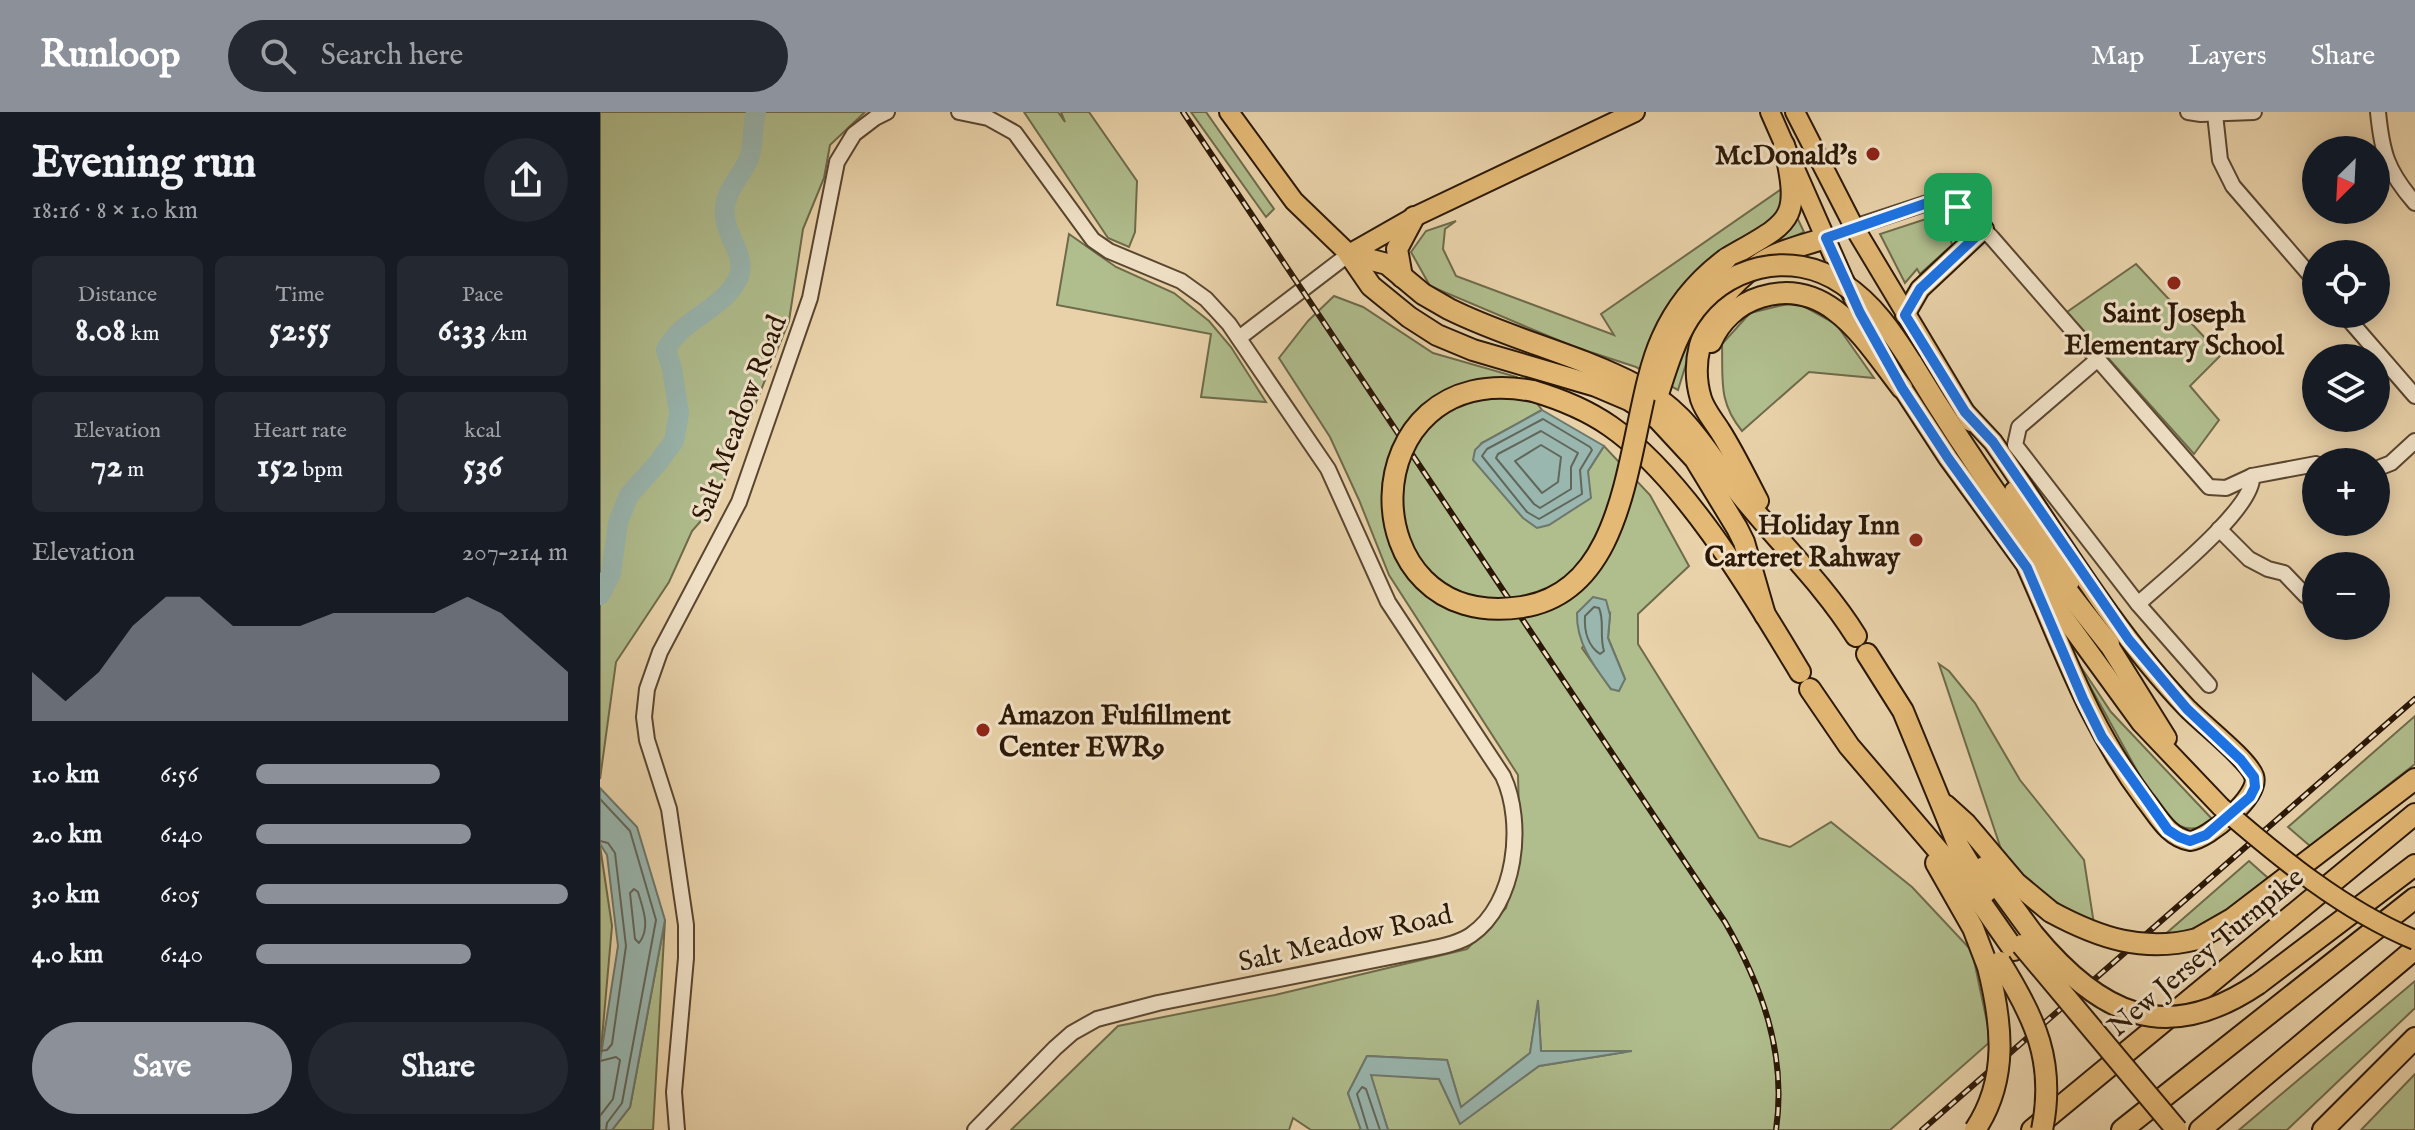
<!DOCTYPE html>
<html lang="en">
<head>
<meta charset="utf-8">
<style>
  :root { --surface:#171b24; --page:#242831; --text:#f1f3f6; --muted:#9ea1a6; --accent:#8c9099 }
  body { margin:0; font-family:"IM FELL English",serif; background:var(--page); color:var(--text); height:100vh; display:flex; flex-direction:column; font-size:30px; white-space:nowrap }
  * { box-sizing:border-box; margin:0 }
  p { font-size:26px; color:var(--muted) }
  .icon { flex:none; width:44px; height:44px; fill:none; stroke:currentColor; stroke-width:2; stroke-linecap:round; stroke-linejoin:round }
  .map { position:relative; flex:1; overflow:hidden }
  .details { display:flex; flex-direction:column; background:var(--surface); width:600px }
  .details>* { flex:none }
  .needle { width:52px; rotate:204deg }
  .controls { position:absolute; left:1702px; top:24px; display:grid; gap:16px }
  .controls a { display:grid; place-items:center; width:88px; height:88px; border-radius:50%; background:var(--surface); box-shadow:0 4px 20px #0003; font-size:40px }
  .pin { position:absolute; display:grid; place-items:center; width:68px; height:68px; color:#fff; margin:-34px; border-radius:16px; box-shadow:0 4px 12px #0006 }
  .round { display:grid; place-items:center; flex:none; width:84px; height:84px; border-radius:42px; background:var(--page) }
  .head { display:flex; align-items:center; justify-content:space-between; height:136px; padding:0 32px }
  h1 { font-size:44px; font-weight:800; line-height:60px }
  .figures { display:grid; grid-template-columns:repeat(3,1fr); gap:12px; height:136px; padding:8px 32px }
  .figures div { display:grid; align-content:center; border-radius:12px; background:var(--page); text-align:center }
  .figures b { font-size:34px; font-weight:800 }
  .figures small { font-size:22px; font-weight:400 }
  .figures p { font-size:22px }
  .chart { height:224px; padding:16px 32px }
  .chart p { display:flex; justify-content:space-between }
  .chart svg { width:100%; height:144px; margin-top:8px; fill:var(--accent); opacity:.7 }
  .button { display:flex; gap:16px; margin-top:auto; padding:16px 32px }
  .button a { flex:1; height:92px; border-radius:48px; background:var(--accent); color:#fff; font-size:32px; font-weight:800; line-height:92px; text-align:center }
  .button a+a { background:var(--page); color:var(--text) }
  ul { padding:0 32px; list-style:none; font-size:26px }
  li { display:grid; grid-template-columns:128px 96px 1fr; align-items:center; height:60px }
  li i { height:20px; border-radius:10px; background:var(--accent) }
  header { display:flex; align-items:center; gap:48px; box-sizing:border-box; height:112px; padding:0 40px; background:var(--accent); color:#fff }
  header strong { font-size:38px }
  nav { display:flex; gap:44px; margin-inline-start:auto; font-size:28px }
  .search { width:560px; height:72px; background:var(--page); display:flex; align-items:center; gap:20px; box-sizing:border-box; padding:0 28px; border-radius:44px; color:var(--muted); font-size:30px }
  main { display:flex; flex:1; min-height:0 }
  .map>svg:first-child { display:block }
  .green { fill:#b0bd8d; stroke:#6e6a4a; stroke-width:2; fill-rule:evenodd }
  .water { fill:#99b6af; stroke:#6d776c; stroke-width:2 }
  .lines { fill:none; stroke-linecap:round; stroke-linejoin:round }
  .shore { stroke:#62675b; stroke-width:2 }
  .river { stroke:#99b6af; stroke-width:20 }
  .minor-casing { stroke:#5a4630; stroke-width:18 }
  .major-casing { stroke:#2b1807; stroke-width:22 }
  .highway-casing { stroke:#2b1807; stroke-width:24 }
  .minor { stroke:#f1e2c8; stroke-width:14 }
  .major { stroke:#e4b975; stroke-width:18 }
  .highway { stroke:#e4b975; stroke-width:20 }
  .rail-casing { stroke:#2b1807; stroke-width:6 }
  .rail { stroke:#f1e2c8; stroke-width:3; stroke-dasharray:9; stroke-linecap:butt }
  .major-bridge-casing { stroke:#2b1807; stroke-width:22; stroke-linecap:butt }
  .highway-bridge-casing { stroke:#2b1807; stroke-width:24; stroke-linecap:butt }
  .major-bridge { stroke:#e4b975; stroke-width:18 }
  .highway-bridge { stroke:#e4b975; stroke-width:20 }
  .route-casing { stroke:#fff; stroke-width:16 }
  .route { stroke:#1a73e8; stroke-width:10 }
  .poi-dot { fill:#8f2418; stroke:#f1e2c8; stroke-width:3 }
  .labels { text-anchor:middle; stroke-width:6; stroke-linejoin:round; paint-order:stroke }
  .poi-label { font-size:28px; font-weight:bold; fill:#2b1807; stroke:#f1e2c8; text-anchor:end }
  .street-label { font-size:28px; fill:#2b1807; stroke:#f1e2c8 }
</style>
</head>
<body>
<header>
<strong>Runloop</strong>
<div class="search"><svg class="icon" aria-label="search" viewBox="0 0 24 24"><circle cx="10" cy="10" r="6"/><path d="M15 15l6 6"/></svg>Search here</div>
<nav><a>Map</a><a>Layers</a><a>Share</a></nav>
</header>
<main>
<section class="details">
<div class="head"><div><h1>Evening run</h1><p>18:16 · 8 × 1.0 km</p></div><a class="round"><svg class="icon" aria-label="share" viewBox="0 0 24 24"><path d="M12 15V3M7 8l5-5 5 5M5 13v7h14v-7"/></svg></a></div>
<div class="figures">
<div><p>Distance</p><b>8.08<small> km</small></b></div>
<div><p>Time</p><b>52:55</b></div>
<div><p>Pace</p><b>6:33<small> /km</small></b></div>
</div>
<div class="figures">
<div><p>Elevation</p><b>72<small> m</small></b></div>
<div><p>Heart rate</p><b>152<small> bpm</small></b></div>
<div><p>kcal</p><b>536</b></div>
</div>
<div class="chart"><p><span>Elevation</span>207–214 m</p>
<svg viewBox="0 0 160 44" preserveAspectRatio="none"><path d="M0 44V29L10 38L20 29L30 15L40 6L50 6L60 15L70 15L80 15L90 11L100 11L110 11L120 11L130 6L140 11L150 20L160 29V44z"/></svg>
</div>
<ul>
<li><b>1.0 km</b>6:56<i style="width:59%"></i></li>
<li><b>2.0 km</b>6:40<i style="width:69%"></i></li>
<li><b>3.0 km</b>6:05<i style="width:100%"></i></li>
<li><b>4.0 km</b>6:40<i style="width:69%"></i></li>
</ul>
<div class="button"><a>Save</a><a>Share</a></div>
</section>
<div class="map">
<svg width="1815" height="1018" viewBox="0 0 1815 1018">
  <rect width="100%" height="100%" fill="#e9d2aa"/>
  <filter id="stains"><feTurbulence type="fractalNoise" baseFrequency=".0025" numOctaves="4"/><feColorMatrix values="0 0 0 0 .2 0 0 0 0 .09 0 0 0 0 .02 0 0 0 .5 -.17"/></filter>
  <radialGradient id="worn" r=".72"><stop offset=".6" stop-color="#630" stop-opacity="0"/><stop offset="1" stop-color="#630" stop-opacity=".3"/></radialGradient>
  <g class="green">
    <polygon points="0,0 265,0 230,33 224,66 203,117 189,209 114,394 92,419 69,470 16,550 0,667"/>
    <polygon points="424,0 458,0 465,10 461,0 489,0 537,69 535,120 529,135 508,126"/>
    <polygon points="591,0 606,0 674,97 666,105"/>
    <polygon points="1183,76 1204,120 1173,134 1102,200 1078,278 1036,255 972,234 830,174 811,140 826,119 856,109 845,117 843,137 856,164 1014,223 1001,202"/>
    <polygon points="1329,106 1339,106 1349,119 1352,133 1320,162 1317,157 1305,171 1280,122"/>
    <polygon points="469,122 516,155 574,181 609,209 631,235 666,290 601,285 611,222 457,193"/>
    <polygon points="1536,152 1621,243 1590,274 1619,308 1594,342 1467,200"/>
    <path d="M734,184L763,195L833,241L917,265L942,298L882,331L988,359L1004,334L1050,383L1089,454L1038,502V532L1159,726L1190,735L1231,710L1312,775L1372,839L1391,929L1290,1018H788L770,962L839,967L860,1011L939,954L1025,940L941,939L938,893L930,941L861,996L847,948L767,944L748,981L761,1018H711L693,1006L689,1018H411L518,914L675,883L867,837L906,796L920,742L918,663L789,463L759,388L730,325L679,246L708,209ZM1010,502L1008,526L1025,567L1011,577L982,536Z"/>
    <path d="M1196,190L1236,212L1274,266L1209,260L1142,319C1118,290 1123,268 1122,232L1150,201Z"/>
    <path d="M1471,540L1511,600L1613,708C1592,724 1577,715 1560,700Z"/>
    <polygon points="1339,552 1349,559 1375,591 1420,668 1484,748 1494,812 1438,780 1402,740"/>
    <polygon points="1815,604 1815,652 1710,734 1688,715"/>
    <polygon points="0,734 12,814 0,949"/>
    <polygon points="1649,749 1668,766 1623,801 1595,818 1562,825"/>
    <polygon points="65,808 53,1018 12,1018 30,995"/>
    <polygon points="1815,869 1815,896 1687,1018 1639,1018"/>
    <polygon points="1815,962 1815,1018 1761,1018"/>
  </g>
  <g class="water">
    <polygon points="942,298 1004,334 988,359 991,386 949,413 937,416 923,406 873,348 875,338 882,331"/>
    <path d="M993,485L1006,488L1010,503L1008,526L1025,567L1019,579L1011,577C994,554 976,531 977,501Z"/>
    <polygon points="0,676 37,715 65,808 30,995 12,1018 0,1018 0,949 18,834 7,743 0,732"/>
    <polygon points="938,888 941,939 1032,939 939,954 860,1012 839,967 771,963 788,1018 761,1018 748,981 767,944 847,948 861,995 930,941"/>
  </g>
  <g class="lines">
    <g class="shore">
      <polygon points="943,307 990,335 992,338 980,358 982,382 939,407 927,400 882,344 887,337"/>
      <polygon points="941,319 978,341 971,355 971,377 940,396 934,392 896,346 898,342"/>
      <polygon points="941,333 961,345 958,370 942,381 915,349"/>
      <path d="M994,495L999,496C1005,510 999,523 1004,539L1000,542C988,534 984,519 985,504Z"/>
      <polyline points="0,687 30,719 56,808 22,991 7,1011 6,1018"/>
      <polyline points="0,729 8,731 15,741 26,834 12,932 7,938 0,939"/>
      <path d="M34,777L38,780C43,797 51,816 39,831L35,827L30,781Z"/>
      <polyline points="0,949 16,945 20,948 13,987 0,1004"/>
      <polyline points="768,1018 757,982 762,975 766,977 780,1018"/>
    </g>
    <path class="river" d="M0,483L11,462L18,410L29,383L56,353L74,329L79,301L72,257L66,238C81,206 126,197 139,164C146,144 127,126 125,105C122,82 139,67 148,49C154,36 152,15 156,0"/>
    <defs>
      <g id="minor">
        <path d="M359,0L388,6L415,21L493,128L509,139L581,169L606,187L629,212L728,357L788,490L903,664C925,711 916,792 871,823C859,831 844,834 830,837L558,891L497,907L472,921L455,936L375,1018"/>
        <polyline points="1588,0 1601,2 1654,0"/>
        <path d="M1778,0C1782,41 1787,59 1815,91"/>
        <polyline points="1615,2 1620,48 1633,74 1716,170"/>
        <path d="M1254,115L1336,88C1360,90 1377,110 1393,127L1609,375L1626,376L1652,364L1716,352"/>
        <polyline points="1744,202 1815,284"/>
        <polyline points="639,226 749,142"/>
        <polyline points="1498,247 1419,315 1415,333 1538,492"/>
        <polyline points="1776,357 1791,351 1815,329"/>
        <polyline points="1619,417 1649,447 1668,457 1684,461 1706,484"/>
        <path d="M1609,573L1538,492C1563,469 1656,395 1652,364"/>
        <polyline points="77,1018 74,980 86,846 86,813 69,697 47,628 44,605 47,577 60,540 139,390 210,186 237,50 254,22 275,6 287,0"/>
      </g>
      <g id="major">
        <polyline points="629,0 694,89 749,142 814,105 1035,0"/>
        <polyline points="1170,0 1243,166 1281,239"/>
        <polyline points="1195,0 1254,115 1371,310"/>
        <polyline points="1305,203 1320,177 1384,117"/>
        <polyline points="1295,265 1348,346 1541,611 1621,695"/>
        <path d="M1365,300L1393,330C1455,419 1511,516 1586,595C1601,611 1648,647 1654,664C1661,684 1608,727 1590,729C1568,725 1558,704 1545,688C1488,612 1465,541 1427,456"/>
        <polyline points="1414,379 1470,470"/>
        <polyline points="1502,522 1567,626"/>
      </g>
      <g id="highway">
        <path d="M749,142L787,152L823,182L849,197C909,227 977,242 1036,273C1085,298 1101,333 1133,373C1173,425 1221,468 1256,524"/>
        <polyline points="749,142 771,174 809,205 837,223 873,238 996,274 1029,288 1058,307 1095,347 1137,416 1144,430 1165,503"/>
        <path d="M1126,147C1191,109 1202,111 1184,33"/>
        <polyline points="802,165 797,137 814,105"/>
        <path d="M1111,230C1120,209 1138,192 1161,185C1229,164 1266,230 1302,276"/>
        <path d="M1311,250C1371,349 1436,442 1509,532"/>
        <path d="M933,279C960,287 987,298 1010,314C1085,366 1153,482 1200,560"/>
        <path d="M1158,389C1146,366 1134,341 1120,319C1113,308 1105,299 1101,287C1085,234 1118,178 1162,150C1181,138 1204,133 1226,126"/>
        <polyline points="1267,542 1303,599 1359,735 1386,780"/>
        <polyline points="1210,577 1249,634 1372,778 1414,838"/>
        <polyline points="1345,693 1366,712 1416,771 1451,800"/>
        <polyline points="1336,751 1373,816 1388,855"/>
        <polyline points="1384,755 1433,822"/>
        <polyline points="1597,827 1632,807 1815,667"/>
        <polyline points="1658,872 1815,753"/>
        <polyline points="1432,1018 1815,702"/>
        <polyline points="1522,1018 1815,786"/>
        <polyline points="1600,1018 1815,837"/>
        <polyline points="1723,1018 1815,926"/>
      </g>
    </defs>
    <use href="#minor" class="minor-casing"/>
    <use href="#major" class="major-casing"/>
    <use href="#highway" class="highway-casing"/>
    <use href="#minor" class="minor"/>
    <use href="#major" class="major"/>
    <use href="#highway" class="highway"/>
    <defs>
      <g id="rail">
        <path d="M583,0L1125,810C1162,874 1187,942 1176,1018"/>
        <polyline points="1322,1018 1815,587"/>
      </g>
    </defs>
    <use href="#rail" class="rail-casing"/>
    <use href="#rail" class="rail"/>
    <defs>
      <path id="major-bridge" d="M1621,695C1680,746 1743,798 1815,828"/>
      <g id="highway-bridge">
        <path d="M933,279C748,244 747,522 922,495C1038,477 1025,307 1062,226C1076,194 1098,168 1126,147"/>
        <path d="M1059,279C1067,254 1075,228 1089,206C1123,154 1191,136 1243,172C1273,192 1292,220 1311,250"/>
        <path d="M1451,800C1499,826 1544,841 1597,827"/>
        <path d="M1433,822C1499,902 1565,935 1658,872"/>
        <polyline points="1422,833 1577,1018"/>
        <path d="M1400,850C1435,906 1456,950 1442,1018"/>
        <path d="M1375,1018C1409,967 1402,911 1388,855"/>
      </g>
    </defs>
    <use href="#major-bridge" class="major-bridge-casing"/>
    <use href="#highway-bridge" class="highway-bridge-casing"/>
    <use href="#major-bridge" class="major-bridge"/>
    <use href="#highway-bridge" class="highway-bridge"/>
  </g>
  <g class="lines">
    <defs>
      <polygon id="route" points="1336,88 1358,95 1384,117 1320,177 1305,203 1365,300 1393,330 1529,528 1587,597 1641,648 1654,665 1655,675 1650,685 1606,723 1590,729 1579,725 1568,718 1502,625 1483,587 1427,456 1348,346 1302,276 1260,201 1226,126"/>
    </defs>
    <use href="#route" class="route-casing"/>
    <use href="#route" class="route"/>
  </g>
  <g class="poi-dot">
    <circle cx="1273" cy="42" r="8"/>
    <circle cx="1574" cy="171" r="8"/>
    <circle cx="1316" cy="428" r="8"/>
    <circle cx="383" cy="618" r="8"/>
  </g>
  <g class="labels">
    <g class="poi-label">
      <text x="1257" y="52">McDonald's</text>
      <text x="1574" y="210" text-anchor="middle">Saint Joseph<tspan x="1574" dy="32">Elementary School</tspan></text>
      <text x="1300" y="422">Holiday Inn<tspan x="1300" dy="32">Carteret Rahway</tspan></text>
      <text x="399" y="612" text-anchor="start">Amazon Fulfillment<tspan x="399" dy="32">Center EWR9</tspan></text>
    </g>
    <g class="street-label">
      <text transform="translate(138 306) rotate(-69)" y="10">Salt Meadow Road</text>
      <text transform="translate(745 825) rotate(-13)" y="10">Salt Meadow Road</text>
      <text transform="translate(1605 839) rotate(-40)" y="10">New Jersey Turnpike</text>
    </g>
  </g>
  <rect width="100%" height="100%" filter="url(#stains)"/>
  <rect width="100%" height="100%" fill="url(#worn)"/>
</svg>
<div class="controls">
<a><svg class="needle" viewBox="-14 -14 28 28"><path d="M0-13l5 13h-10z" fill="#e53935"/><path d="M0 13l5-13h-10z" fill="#9ea1a6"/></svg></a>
<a><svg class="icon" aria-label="locate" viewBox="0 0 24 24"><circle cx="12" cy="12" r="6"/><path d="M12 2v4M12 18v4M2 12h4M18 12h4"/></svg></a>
<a><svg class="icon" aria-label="layers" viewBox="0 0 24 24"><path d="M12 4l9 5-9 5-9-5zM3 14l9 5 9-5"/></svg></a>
<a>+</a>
<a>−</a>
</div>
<div class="pin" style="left:1358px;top:95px;background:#1e9e55"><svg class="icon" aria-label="arrive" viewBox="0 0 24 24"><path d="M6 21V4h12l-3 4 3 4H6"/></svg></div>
</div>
</main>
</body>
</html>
